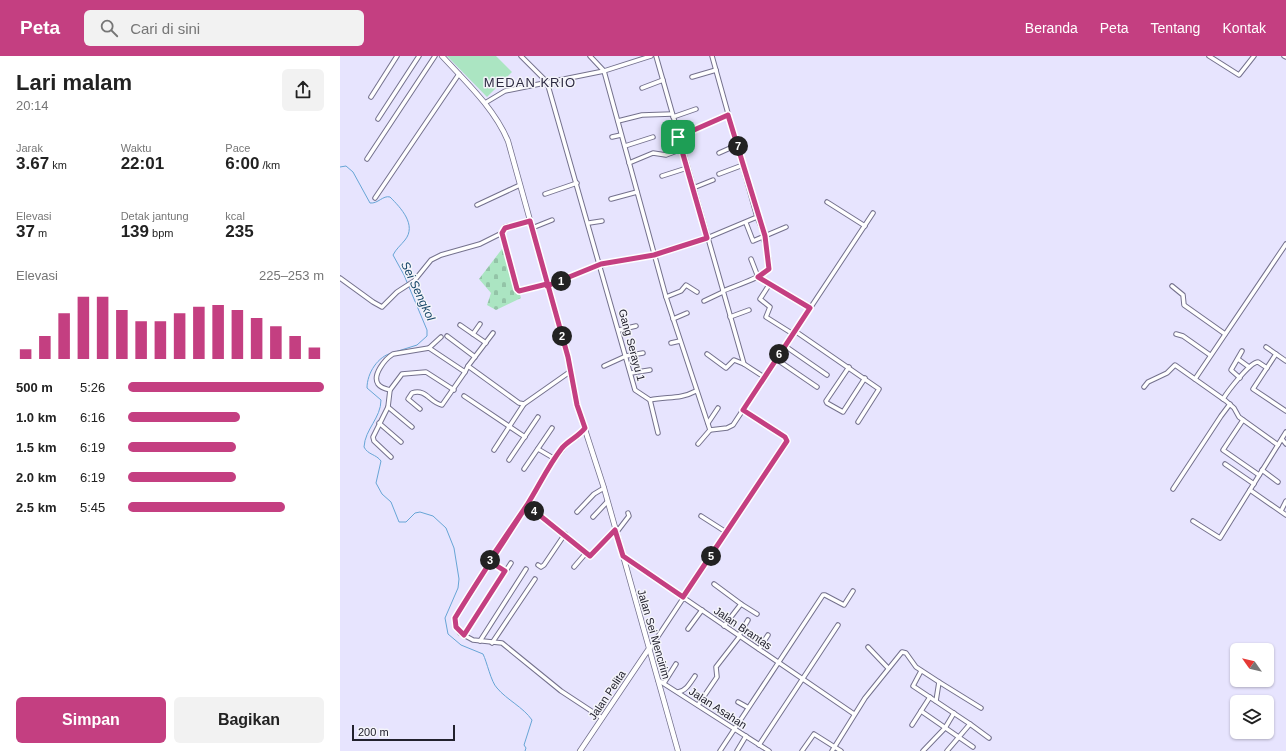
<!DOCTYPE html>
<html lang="id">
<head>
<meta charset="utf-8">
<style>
  :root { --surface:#fff; --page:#f2f2f2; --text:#222; --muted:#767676; --accent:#c43f81 }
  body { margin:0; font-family:Helvetica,sans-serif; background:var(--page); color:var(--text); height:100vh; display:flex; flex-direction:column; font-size:15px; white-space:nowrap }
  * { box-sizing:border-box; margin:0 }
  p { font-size:13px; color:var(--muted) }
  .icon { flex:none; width:22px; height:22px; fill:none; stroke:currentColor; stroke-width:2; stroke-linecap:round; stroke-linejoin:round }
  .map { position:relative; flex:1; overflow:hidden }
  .sheet { display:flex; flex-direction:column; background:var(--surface); width:340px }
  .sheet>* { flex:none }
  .needle { width:26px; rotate:304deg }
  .tools { position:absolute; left:890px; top:587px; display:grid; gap:8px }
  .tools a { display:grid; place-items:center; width:44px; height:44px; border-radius:6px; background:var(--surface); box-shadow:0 1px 3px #0004; font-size:20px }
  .scale { position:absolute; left:12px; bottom:10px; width:103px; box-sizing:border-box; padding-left:4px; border:2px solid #22212d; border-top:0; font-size:11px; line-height:14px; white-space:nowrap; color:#22212d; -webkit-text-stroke:3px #f4f4fa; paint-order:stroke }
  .pin { position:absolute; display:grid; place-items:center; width:34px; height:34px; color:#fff; margin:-17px; border-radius:8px; box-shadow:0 2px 6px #0006 }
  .km { position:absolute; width:20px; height:20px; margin:-10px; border-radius:50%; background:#222; color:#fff; font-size:11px; line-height:20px; text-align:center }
  .round { display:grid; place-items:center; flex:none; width:42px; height:42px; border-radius:6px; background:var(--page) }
  .summary { display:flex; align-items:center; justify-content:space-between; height:68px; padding:0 16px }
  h1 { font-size:22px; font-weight:600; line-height:30px }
  .figures { display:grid; grid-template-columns:repeat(3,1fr); gap:6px; height:68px; padding:4px 16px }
  .figures div { display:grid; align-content:center }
  .figures b { font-size:17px; font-weight:600 }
  .figures small { font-size:11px; font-weight:400 }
  .figures p { font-size:11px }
  .chart { height:112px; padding:8px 16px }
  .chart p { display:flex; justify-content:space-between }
  .chart svg { width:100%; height:72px; margin-top:4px; stroke:var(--accent); stroke-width:6 }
  .button { display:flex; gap:8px; margin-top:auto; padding:8px 16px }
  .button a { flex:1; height:46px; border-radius:6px; background:var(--accent); color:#fff; font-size:16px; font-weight:600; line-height:46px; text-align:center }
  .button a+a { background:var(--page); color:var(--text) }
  ul { padding:0 16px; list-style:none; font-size:13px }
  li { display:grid; grid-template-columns:64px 48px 1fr; align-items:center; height:30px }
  li i { height:10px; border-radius:5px; background:var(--accent) }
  header { display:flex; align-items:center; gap:24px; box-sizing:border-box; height:56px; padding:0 20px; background:var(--accent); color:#fff }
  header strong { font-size:19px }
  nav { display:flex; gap:22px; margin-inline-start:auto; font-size:14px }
  .search { width:280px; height:36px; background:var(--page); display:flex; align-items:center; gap:10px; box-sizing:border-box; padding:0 14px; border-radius:6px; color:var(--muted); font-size:15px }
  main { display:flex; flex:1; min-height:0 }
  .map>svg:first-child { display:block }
  .cemetery { fill:url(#cemetery-stones) }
  .pitch { fill:#abe5c2 }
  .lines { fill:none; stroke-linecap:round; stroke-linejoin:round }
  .stream { stroke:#67a5d6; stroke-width:1 }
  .minor-casing { stroke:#74718d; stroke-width:5.5 }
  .tertiary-casing { stroke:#74718d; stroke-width:6 }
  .minor { stroke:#fff; stroke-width:3.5 }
  .tertiary { stroke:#fff; stroke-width:4.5 }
  .route-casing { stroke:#fff; stroke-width:8 }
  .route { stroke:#c43f81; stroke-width:5 }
  .labels { text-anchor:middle; stroke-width:3; stroke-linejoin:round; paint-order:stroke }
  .street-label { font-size:11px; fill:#22212d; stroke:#f4f4fa }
  .water-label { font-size:12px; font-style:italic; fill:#164567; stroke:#f4f4fa }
  .quarter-label { font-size:13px; letter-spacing:1px; fill:#2d2a42; stroke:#f4f4fa }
</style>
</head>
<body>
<header>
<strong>Peta</strong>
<div class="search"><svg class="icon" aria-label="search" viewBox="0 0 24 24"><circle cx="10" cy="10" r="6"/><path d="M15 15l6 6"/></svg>Cari di sini</div>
<nav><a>Beranda</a><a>Peta</a><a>Tentang</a><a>Kontak</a></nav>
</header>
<main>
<section class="sheet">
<div class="summary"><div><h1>Lari malam</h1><p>20:14</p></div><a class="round"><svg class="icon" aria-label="share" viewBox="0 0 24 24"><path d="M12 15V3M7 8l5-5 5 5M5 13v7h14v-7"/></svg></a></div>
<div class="figures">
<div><p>Jarak</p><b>3.67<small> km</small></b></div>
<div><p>Waktu</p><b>22:01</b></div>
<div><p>Pace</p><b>6:00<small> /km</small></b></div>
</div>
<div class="figures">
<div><p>Elevasi</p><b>37<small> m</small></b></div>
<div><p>Detak jantung</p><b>139<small> bpm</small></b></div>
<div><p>kcal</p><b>235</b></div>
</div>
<div class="chart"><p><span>Elevasi</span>225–253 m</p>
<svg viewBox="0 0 160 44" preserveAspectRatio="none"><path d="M5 44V38M15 44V30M25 44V16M35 44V6M45 44V6M55 44V14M65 44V21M75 44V21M85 44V16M95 44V12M105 44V11M115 44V14M125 44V19M135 44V24M145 44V30M155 44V37"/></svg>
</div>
<ul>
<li><b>500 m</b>5:26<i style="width:100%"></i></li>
<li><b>1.0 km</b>6:16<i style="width:57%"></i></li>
<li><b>1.5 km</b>6:19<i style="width:55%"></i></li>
<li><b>2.0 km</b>6:19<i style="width:55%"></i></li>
<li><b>2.5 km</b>5:45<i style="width:80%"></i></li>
</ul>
<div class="button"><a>Simpan</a><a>Bagikan</a></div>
</section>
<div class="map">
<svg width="946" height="695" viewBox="0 0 946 695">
  <defs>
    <pattern id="cemetery-stones" width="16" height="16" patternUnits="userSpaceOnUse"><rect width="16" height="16" fill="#abe5c2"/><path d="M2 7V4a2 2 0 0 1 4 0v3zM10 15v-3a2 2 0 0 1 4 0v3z" fill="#93c4a7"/></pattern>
  </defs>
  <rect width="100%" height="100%" fill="#e7e4fe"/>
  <polygon class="cemetery" points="165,189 181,242 156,254 147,249 151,237 139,223"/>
  <polygon class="pitch" points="107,0 156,0 172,16 147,41"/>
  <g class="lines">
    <g class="stream">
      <path d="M0,111L6,110L13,116L30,147C38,148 43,139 50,141C61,152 77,169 65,184C61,189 56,193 53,199L64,219L87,274V280L77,289L55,296"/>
      <path d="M52,297C38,300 27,317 27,332L41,344C41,362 25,373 24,391C28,399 36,398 41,405L36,427L42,438L51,446L59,466H66L75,457L80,456L93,460L106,472L114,492L119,523L118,532L105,562L108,578L121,589L143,598C147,606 151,626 157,632C167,644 183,651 192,664L184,689L186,692L185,695"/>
    </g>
    <defs>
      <g id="minor">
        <path d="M181,0L207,26L295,334L310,344C327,340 339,344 356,335"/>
        <polyline points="250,0 264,15 326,241 370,374 387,372 393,369 533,157"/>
        <polyline points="316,0 404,308 424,321"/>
        <polyline points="869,0 899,19 914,0"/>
        <polyline points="944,0 946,1"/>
        <polyline points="352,21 376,14"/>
        <polyline points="302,32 323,24"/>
        <polyline points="31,41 57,0"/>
        <polyline points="145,47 165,35 264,15 311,0"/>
        <polyline points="333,61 356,53"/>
        <polyline points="38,63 79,0"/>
        <polyline points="278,65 302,59 332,58"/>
        <polyline points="272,81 281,79"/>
        <polyline points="339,81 388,59"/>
        <polyline points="285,90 313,81"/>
        <polyline points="379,97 397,89"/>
        <polyline points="27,103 95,0"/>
        <polyline points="289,107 313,97 326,99 342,93"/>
        <polyline points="379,118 403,109"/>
        <polyline points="322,120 347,112"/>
        <polyline points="353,132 373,124"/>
        <polyline points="205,138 237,127"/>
        <polyline points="35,142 119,18"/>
        <polyline points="271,143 297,136"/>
        <polyline points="487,146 525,170"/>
        <polyline points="137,149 180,129"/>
        <polyline points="417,161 425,180"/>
        <polyline points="249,167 262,165"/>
        <polyline points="406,167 413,185 446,171"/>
        <polyline points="192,172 212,164"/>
        <polyline points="162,177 165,171 190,165"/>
        <polyline points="411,203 418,221 470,252"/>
        <polyline points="0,222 33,246 42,251 57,236 74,225 91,204 101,199 140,188 162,177 178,235 207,228"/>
        <polyline points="429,229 420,243 430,251 426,261 453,278"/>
        <polyline points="207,230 261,209 314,199 334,193 367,182 417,161 372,0"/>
        <polyline points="832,230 843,239 844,249 885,278"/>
        <path d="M383,235C391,231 428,220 429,211C430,201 426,190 423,181"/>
        <polyline points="326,241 341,235 346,229 357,236"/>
        <polyline points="364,245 383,236"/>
        <polyline points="390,261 409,254"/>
        <polyline points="333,263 347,257"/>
        <polyline points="120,269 146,287"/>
        <polyline points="279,274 296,270"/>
        <polyline points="455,275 539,333 518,366"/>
        <polyline points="133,278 140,268"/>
        <polyline points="836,278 843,280 870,299"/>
        <polyline points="107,280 135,301"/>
        <polyline points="331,287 340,285"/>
        <polyline points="445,290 487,319"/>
        <polyline points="926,291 946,305"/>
        <polyline points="89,292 101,281"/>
        <polyline points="367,298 386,312 394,304 404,308"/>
        <polyline points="936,298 913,333 946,355"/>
        <polyline points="436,303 477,331"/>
        <polyline points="898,303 909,311"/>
        <polyline points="128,310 153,277"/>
        <polyline points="264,310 286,300 303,297"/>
        <polyline points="509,311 486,345 487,347 503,356 525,322"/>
        <polyline points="291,317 310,314"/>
        <polyline points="900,322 891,314 902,295"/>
        <polyline points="855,323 946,188"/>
        <polyline points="804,331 808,326 827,317 835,309 886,345 894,352 899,361 938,389"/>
        <path d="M50,334C46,333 41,332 38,328C32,319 45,303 53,298L89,292L125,316L128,310L179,347L184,348"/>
        <polyline points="124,340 185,381"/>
        <path d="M883,343C888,335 910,306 918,306L927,312"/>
        <polyline points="310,344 318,377"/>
        <polyline points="48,351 72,371"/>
        <path d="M80,353L68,343L72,337C86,332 90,347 102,349L125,316"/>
        <polyline points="903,364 883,394 919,419"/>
        <polyline points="39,367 61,386"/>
        <polyline points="368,367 378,352"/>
        <polyline points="245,372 237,381 228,386 215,403 115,562 116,571 120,577 133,584 162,587 221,635 262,662"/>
        <polyline points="942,383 946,388"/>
        <polyline points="358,388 370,374"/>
        <polyline points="198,393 215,403"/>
        <polyline points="154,394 184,348 231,315"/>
        <polyline points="51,401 34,385 33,381 48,351 50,334 62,318 86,316 114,334"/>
        <polyline points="169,404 198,361"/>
        <polyline points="885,408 914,428"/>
        <polyline points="184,413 212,372"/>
        <polyline points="922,414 938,426"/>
        <polyline points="833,433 881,360 890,348"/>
        <polyline points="910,434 946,459"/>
        <polyline points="187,449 250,500 275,474"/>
        <polyline points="941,455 946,445"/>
        <polyline points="237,456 254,438 264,432"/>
        <polyline points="361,460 386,476"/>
        <polyline points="253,461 267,446"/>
        <polyline points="853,465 880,482 946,376"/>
        <polyline points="276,477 289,460 288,457"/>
        <polyline points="284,501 514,658"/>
        <polyline points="149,505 165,515"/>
        <polyline points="198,509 201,511 204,509 225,478"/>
        <polyline points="234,511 246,497"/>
        <polyline points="374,528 401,548 384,570"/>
        <polyline points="401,548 417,558"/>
        <polyline points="348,573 362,554"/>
        <polyline points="124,579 171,507"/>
        <polyline points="399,579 408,564"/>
        <polyline points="140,585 186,513"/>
        <polyline points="152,587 195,523"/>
        <polyline points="528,591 548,612"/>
        <polyline points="419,593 428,579"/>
        <polyline points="309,594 447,385 445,381 403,354"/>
        <polyline points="581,615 573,630 630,668 607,695"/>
        <polyline points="318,624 429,695"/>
        <polyline points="599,626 641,652"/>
        <polyline points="324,627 336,608"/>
        <path d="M338,636C346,635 350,627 355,620"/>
        <polyline points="590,641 581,655 633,691"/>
        <polyline points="398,646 407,651"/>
        <polyline points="358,649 377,621 376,611 400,580"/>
        <polyline points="630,668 649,682"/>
        <polyline points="572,669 581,655"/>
        <polyline points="419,689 498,569"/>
        <polyline points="380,695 483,539 485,539 504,549 513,535"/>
        <polyline points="397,695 406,680"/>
        <polyline points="462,695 474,678 501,695"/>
        <polyline points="492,695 525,642 562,596 566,597 576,611 599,626 596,645"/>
        <polyline points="583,695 605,672 614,657"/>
      </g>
      <g id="tertiary">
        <path d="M102,0C126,26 154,52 168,85L228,301L237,349L264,432L338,695"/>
        <polyline points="240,695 308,594"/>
      </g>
    </defs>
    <use href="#minor" class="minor-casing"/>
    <use href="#tertiary" class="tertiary-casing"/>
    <use href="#minor" class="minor"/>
    <use href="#tertiary" class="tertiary"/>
  </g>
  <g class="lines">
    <defs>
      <path id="route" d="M338,81L367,182L314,199L261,208L207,230V228L179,235L177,233L162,177L165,172L190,165L228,301L237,349L245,372C238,381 229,384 222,392C208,410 199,430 187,449C163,487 138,524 115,562L116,571L124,579L165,515L149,505L187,449L250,500L275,474L283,500L343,541L447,385L445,381L403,354L470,252L418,221L429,213L425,180L388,59L338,81"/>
    </defs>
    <use href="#route" class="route-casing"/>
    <use href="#route" class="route"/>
  </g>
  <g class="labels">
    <g class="street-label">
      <text transform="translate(292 289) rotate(75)" y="4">Gang Serayu 1</text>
      <text transform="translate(403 572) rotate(34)" y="4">Jalan Brantas</text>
      <text transform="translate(314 578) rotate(74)" y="4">Jalan Sei Mencirim</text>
      <text transform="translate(267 639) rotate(-56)" y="4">Jalan Pelita</text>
      <text transform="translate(378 652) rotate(33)" y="4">Jalan Asahan</text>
    </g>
    <g class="water-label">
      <text transform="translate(78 235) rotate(65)" y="4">Sei Sengkol</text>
    </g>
    <g class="quarter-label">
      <text x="190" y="31">MEDAN KRIO</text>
    </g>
  </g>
</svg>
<div class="tools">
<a><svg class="needle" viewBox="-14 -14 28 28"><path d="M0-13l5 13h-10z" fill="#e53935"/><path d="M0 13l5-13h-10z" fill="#767676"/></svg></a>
<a><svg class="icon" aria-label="layers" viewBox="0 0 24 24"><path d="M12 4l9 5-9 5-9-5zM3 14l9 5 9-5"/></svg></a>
</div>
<div class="scale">200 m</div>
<div class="pin" style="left:338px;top:81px;background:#1e9e55"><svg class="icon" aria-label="arrive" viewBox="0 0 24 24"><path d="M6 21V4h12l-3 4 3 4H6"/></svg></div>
<b class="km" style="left:221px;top:225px">1</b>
<b class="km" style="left:222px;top:280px">2</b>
<b class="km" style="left:150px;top:504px">3</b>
<b class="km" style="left:194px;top:455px">4</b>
<b class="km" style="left:371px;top:500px">5</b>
<b class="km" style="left:439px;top:298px">6</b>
<b class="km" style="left:398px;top:90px">7</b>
</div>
</main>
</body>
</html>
